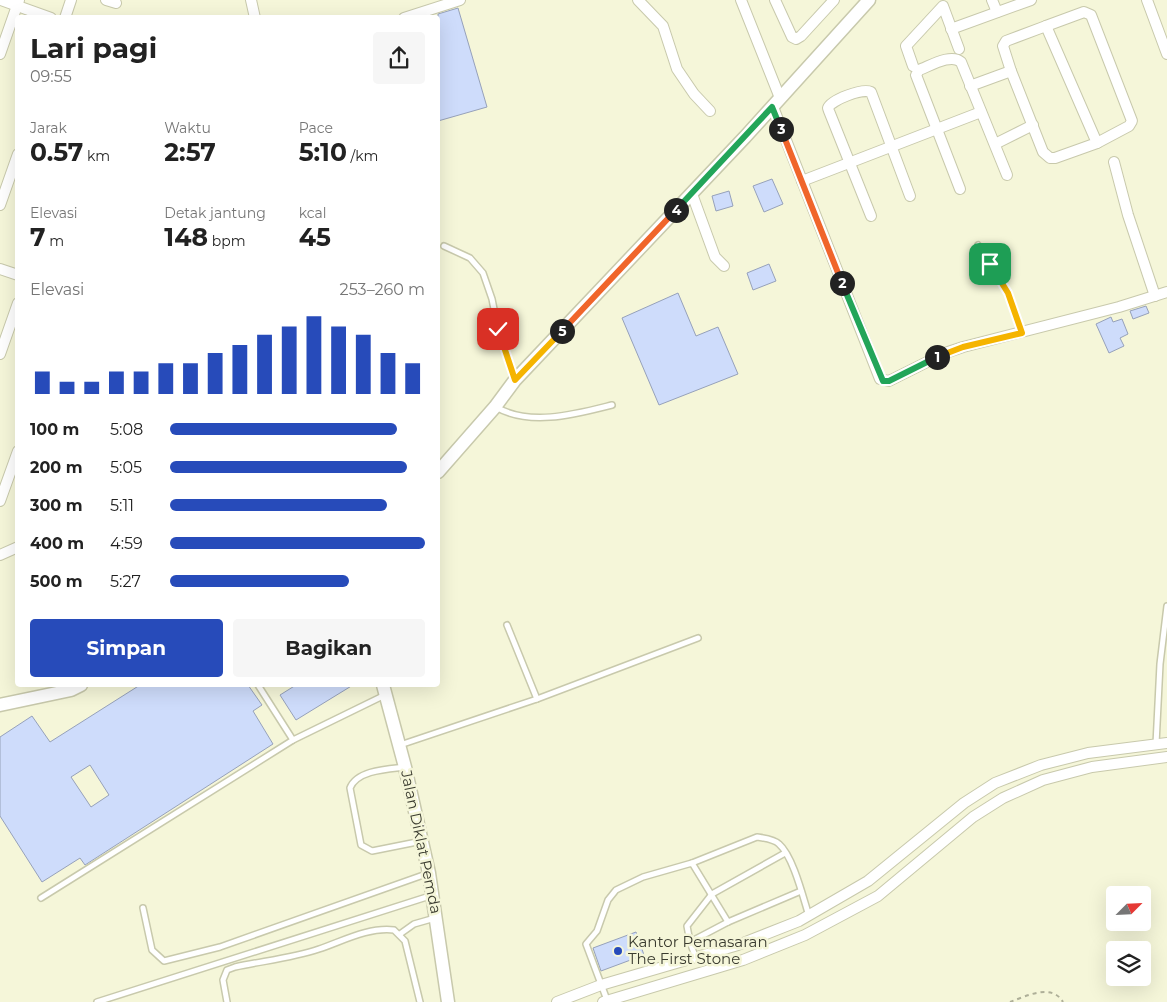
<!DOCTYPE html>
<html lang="id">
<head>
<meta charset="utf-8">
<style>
  :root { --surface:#fff; --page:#f6f6f6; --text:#222; --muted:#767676; --accent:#274bba }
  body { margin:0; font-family:Montserrat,sans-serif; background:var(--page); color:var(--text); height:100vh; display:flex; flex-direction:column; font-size:19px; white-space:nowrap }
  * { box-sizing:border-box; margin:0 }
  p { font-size:16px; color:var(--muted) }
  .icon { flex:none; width:28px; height:28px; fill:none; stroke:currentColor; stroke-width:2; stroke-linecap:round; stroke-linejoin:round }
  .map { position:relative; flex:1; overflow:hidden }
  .sheet { position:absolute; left:15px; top:15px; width:425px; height:672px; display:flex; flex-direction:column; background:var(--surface); border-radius:5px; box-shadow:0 5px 20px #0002 }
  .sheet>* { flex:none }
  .needle { width:32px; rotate:66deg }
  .fabs { position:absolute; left:1106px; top:886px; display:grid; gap:10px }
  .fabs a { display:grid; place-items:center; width:45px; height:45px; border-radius:5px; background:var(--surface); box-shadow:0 5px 20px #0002; font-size:25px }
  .pin { position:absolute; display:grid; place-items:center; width:42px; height:42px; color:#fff; margin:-21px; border-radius:10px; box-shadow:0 2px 8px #0006 }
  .km { position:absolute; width:25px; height:25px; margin:-12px; border-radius:50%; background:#222; color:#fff; font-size:14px; line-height:25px; text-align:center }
  .round { display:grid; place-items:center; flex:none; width:52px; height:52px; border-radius:5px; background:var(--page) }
  .headline { display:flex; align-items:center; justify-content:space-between; height:85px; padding:0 15px }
  h1 { font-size:28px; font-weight:700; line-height:38px }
  .metrics { display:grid; grid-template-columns:repeat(3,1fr); gap:8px; height:85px; padding:5px 15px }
  .metrics div { display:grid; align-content:center }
  .metrics b { font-size:25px; font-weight:700 }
  .metrics small { font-size:14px; font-weight:400 }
  .metrics p { font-size:14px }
  .chart { height:140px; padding:10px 15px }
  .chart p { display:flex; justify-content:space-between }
  .chart svg { width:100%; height:90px; margin-top:5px; stroke:var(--accent); stroke-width:6 }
  .button { display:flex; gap:10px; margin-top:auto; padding:10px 15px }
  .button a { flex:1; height:58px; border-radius:5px; background:var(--accent); color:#fff; font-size:20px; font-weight:700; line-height:58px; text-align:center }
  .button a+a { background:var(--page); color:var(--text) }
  ul { padding:0 15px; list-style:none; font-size:16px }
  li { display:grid; grid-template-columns:80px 60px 1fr; align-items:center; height:38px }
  li i { height:12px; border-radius:6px; background:var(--accent) }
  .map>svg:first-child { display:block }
  .building { fill:#cedcfb; stroke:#96a1ba; fill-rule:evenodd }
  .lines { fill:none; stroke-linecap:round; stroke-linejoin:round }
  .service-casing { stroke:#c8c9ac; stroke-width:8 }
  .minor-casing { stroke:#c8c9ac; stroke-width:12 }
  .tertiary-casing { stroke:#c8c9ac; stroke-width:15 }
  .path { stroke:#aeaf98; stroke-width:2; stroke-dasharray:4 4; stroke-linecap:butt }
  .service { stroke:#fff; stroke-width:5 }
  .minor { stroke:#fff; stroke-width:10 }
  .tertiary { stroke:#fff; stroke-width:12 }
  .split-1-casing { stroke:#fff; stroke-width:10 }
  .split-2-casing { stroke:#fff; stroke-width:10 }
  .split-3-casing { stroke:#fff; stroke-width:10 }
  .split-4-casing { stroke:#fff; stroke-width:10 }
  .split-5-casing { stroke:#fff; stroke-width:10 }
  .split-6-casing { stroke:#fff; stroke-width:10 }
  .split-1 { stroke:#f5b400; stroke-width:6 }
  .split-2 { stroke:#22a559; stroke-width:6 }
  .split-3 { stroke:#f0652b; stroke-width:6 }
  .split-4 { stroke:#22a559; stroke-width:6 }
  .split-5 { stroke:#f0652b; stroke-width:6 }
  .split-6 { stroke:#f5b400; stroke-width:6 }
  .poi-dot { fill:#274bba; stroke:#f5f6d9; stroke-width:2 }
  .labels { text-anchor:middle; stroke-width:5; stroke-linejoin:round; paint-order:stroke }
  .street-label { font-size:15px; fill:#3b3c30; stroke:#f5f6d9 }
  .poi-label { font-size:15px; fill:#3b3c30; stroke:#f5f6d9; text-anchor:start }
</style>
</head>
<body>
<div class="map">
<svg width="1167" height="1002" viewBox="0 0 1167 1002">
  <rect width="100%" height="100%" fill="#f5f6d9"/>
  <g class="building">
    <polygon points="458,8 487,107 438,121 438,14"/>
    <polygon points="772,179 783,204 764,212 753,186"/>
    <polygon points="729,191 733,206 716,211 712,196"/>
    <polygon points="769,264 776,281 753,290 747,273"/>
    <polygon points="678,293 696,336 718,327 738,374 659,405 622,318"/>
    <polygon points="1146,306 1149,313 1133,319 1130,311"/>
    <polygon points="1111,317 1113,322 1122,319 1128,334 1120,338 1124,346 1109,353 1096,324"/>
    <path d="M140,685H248L262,705L253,711L273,744L85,865L80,858L42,882L0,816V737L32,716L50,742ZM90,765L109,795L91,807L71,777Z"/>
    <polygon points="296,685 353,685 296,720 280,695"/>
    <polygon points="636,932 644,955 601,971 593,948"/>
  </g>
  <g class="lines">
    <defs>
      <g id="service">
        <polyline points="978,245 1008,293 1022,332"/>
        <polyline points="444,246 470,258 483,273 492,299 498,329 515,380"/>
        <path d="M496,407C530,427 576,414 612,405"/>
        <polyline points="507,625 537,699"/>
        <polyline points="258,685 293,740"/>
        <polyline points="1156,744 1160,664 1167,606"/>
        <polyline points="400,745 537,699 698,638"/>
        <path d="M405,767C388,769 357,770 350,788L361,845L372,851L422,841"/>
        <path d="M692,863L757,837C764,838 774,839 779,844C793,856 803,897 809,916"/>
        <polyline points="41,898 293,740 385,695"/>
        <polyline points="143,908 152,950 164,961 220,947 429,873"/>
        <polyline points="400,934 414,924 435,918"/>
        <polyline points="690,942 687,926 712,894 785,853"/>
        <polyline points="695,956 690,942 728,922 801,891"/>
        <polyline points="607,1000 586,944 597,931 608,900 616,890 643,877 692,863 728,922"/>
        <polyline points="97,1002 433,895"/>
        <path d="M227,1002L223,980L227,970L235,967C262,961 293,958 319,949C343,941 368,927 394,930L405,941L420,1002"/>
      </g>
      <g id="minor">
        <polyline points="1,0 51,18"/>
        <polyline points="106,0 116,3"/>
        <polyline points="251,0 255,18"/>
        <polyline points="638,0 663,26 677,69 694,94 710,111"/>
        <polyline points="741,0 780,98"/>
        <polyline points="775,0 792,37 796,39 801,36 834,0"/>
        <polyline points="992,0 997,12"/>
        <polyline points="1147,0 1167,54"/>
        <polyline points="65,18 71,0"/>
        <polyline points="404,18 460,0"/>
        <polygon points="1046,26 1097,143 1055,158 1050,158 1043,152 1011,71 1003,46 1006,41"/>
        <polyline points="1046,26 1084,12 1091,15 1132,121 1129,126 1097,143"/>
        <polyline points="951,29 1031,0"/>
        <polyline points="0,54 19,0"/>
        <polyline points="913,66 906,46 943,6 959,49"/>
        <polyline points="970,86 1011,71"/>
        <polyline points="773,107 880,379 889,381 945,353 963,347 1119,307 1167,292"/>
        <polyline points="995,144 1033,125"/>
        <polyline points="1114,162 1128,215 1155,296"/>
        <polyline points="802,181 981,112"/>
        <path d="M960,189L916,75L919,70C930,66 951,53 961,62L1007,175"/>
        <polyline points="692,194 715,257 724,266"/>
        <polyline points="0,205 18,154"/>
        <path d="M871,216L829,111L828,108C831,100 862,88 871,92L910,196"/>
        <polyline points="0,269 18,275"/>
        <polyline points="0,354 18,303"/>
        <polyline points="0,501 18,451"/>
        <polyline points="0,555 18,547"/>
        <polyline points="557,1002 601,985 738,945 799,921 868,881 964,803 995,783 1041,765 1088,753 1167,743"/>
        <polyline points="603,1002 743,960 805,935 878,896 973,817 1003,798 1043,780 1092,767 1167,757"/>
      </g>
      <g id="tertiary">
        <polyline points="438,472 495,407 515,380 745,137 869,0"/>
        <polyline points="383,685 405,767 429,873 448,1002"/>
        <polyline points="0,705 71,690 81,685"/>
      </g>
    </defs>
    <use href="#service" class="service-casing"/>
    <use href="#minor" class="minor-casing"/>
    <use href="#tertiary" class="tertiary-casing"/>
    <path class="path" d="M1010,1002C1026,996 1052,983 1063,1002"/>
    <use href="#service" class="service"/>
    <use href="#minor" class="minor"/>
    <use href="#tertiary" class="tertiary"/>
  </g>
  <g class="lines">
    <defs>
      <polyline id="split-1" points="937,357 963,347 1022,333 1008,293 990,264"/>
      <polyline id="split-2" points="842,283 883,381 889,381 937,357"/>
      <polyline id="split-3" points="781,129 842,283"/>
      <polyline id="split-4" points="676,210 772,107 781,129"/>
      <polyline id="split-5" points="562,331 676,210"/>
      <polyline id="split-6" points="498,329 515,380 562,331"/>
    </defs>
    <use href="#split-1" class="split-1-casing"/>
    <use href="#split-2" class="split-2-casing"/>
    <use href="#split-3" class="split-3-casing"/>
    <use href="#split-4" class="split-4-casing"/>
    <use href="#split-5" class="split-5-casing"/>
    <use href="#split-6" class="split-6-casing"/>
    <use href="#split-1" class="split-1"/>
    <use href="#split-2" class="split-2"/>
    <use href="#split-3" class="split-3"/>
    <use href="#split-4" class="split-4"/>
    <use href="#split-5" class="split-5"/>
    <use href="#split-6" class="split-6"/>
  </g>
  <circle class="poi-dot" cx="618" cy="951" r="5"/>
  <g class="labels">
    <g class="street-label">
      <text transform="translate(421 842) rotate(78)" y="5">Jalan Diklat Pemda</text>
    </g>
    <g class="poi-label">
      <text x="628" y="947">Kantor Pemasaran<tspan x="628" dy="17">The First Stone</tspan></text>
    </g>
  </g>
</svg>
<div class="fabs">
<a><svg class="needle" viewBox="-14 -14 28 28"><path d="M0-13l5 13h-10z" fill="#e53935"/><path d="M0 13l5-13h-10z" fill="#767676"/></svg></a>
<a><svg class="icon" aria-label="layers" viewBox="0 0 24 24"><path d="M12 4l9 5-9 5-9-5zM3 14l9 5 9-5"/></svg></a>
</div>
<div class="pin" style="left:990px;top:264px;background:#1e9e55"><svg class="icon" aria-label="arrive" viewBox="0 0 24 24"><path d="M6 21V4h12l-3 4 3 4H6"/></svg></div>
<div class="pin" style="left:498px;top:329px;background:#d93025"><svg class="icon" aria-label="check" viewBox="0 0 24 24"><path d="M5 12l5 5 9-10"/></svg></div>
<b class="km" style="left:937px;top:357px">1</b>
<b class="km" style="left:842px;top:283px">2</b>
<b class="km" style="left:781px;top:129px">3</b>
<b class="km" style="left:676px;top:210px">4</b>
<b class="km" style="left:562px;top:331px">5</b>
<section class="sheet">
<div class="headline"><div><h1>Lari pagi</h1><p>09:55</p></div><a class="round"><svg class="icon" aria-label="share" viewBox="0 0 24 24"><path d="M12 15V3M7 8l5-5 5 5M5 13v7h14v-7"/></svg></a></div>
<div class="metrics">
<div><p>Jarak</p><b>0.57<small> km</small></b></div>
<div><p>Waktu</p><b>2:57</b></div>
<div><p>Pace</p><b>5:10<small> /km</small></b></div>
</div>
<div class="metrics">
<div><p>Elevasi</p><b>7<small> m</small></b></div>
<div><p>Detak jantung</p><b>148<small> bpm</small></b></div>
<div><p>kcal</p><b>45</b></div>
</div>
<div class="chart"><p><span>Elevasi</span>253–260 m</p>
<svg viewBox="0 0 160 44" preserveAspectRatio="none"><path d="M5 44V33M15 44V38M25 44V38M35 44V33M45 44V33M55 44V29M65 44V29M75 44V24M85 44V20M95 44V15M105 44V11M115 44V6M125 44V11M135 44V15M145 44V24M155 44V29"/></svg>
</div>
<ul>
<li><b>100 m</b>5:08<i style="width:89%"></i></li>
<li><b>200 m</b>5:05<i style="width:93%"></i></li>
<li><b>300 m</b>5:11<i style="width:85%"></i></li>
<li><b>400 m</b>4:59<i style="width:100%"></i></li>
<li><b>500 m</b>5:27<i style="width:70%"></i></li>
</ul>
<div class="button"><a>Simpan</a><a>Bagikan</a></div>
</section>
</div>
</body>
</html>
